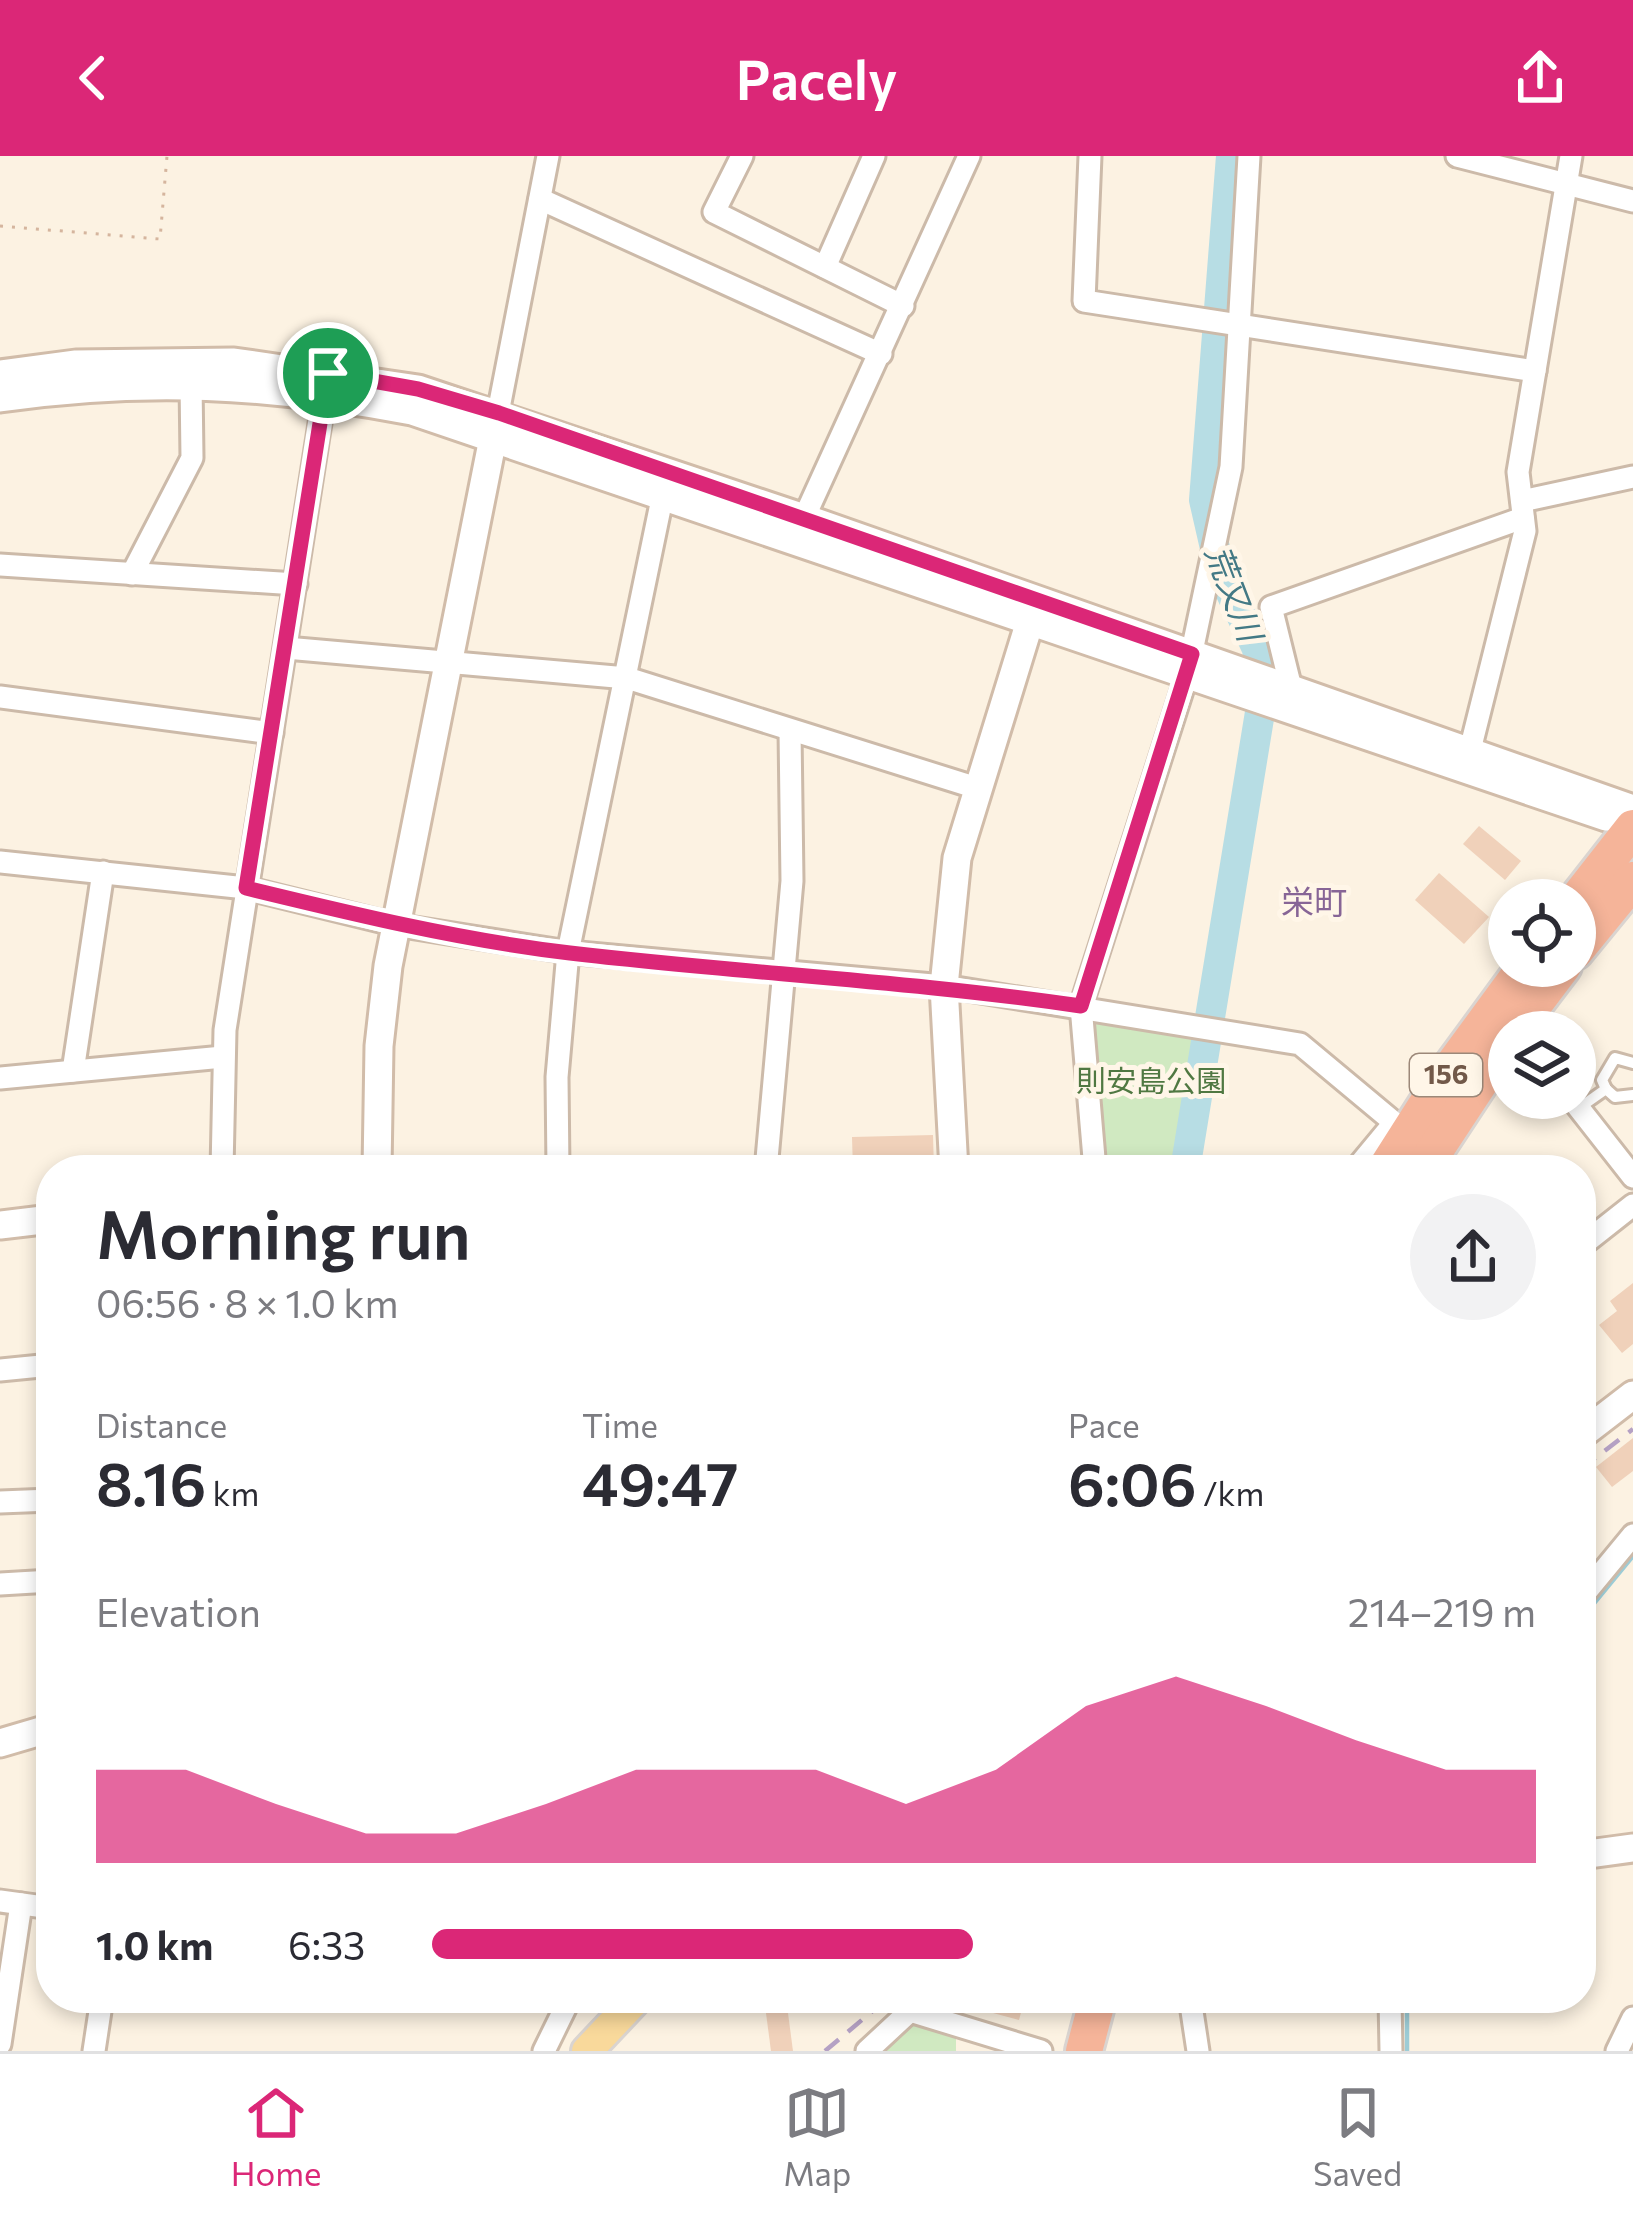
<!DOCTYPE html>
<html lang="en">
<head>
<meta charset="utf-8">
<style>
  :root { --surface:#fff; --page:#f2f2f3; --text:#2b2b33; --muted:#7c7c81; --line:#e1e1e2; --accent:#db2777 }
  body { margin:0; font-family:Commissioner,"Noto Sans JP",sans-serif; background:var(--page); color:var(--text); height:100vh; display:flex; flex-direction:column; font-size:45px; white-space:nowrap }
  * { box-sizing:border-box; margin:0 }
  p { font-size:39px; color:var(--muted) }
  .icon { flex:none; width:66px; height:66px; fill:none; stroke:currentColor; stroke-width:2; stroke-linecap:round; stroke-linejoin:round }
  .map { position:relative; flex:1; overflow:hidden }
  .details { position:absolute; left:36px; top:999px; width:1560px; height:858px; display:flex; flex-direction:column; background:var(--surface); border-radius:48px; box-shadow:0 6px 18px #0003 }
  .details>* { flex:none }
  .fabs { position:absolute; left:1488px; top:723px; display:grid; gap:24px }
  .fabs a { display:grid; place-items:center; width:108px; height:108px; border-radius:50%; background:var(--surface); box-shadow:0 6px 18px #0003; font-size:60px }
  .pin { position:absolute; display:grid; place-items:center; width:102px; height:102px; color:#fff; margin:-51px; border:6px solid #fff; border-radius:50%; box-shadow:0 3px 12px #0007 }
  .round { display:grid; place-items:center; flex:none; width:126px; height:126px; border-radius:63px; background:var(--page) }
  .head { display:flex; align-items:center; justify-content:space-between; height:204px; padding:0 60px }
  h1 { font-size:66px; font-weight:600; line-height:90px }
  .figures { display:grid; grid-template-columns:repeat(3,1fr); gap:18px; height:204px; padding:12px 60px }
  .figures div { display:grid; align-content:center }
  .figures b { font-size:60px; font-weight:600 }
  .figures small { font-size:33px; font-weight:400 }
  .figures p { font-size:33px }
  .chart { height:336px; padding:24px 60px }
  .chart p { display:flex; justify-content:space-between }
  .chart svg { width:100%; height:216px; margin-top:12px; fill:var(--accent); opacity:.7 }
  ul { padding:0 60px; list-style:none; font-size:39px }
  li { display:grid; grid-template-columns:192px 144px 1fr; align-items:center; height:90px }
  li i { height:30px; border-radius:15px; background:var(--accent) }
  header { display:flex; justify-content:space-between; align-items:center; height:156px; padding:0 60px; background:var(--accent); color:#fff; font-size:54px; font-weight:600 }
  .dock { display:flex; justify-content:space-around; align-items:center; height:168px; border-top:3px solid var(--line); background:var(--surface); font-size:33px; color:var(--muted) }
  .dock a { display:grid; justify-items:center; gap:6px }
  .dock .selected { color:var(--accent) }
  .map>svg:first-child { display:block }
  .green { fill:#d0e9c1 }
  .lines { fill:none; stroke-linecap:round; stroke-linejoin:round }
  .stream { stroke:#9dccd6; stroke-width:4.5 }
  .river { stroke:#b7dde4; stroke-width:30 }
  .building { fill:#f0d1ba }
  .lane-casing { stroke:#ccbaa9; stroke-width:16 }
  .street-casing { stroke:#ccbaa9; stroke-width:27 }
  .secondary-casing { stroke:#d1bca9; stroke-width:33 }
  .primary-casing { stroke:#dad4d0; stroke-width:36 }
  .highway-casing { stroke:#dad4d0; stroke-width:42 }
  .path { stroke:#d5b59e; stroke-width:3; stroke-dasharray:3 9; stroke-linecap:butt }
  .lane { stroke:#fff; stroke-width:10 }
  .street { stroke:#fff; stroke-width:21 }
  .secondary { stroke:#fff; stroke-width:27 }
  .primary { stroke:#f9d99b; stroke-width:30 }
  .highway { stroke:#f5b499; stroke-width:36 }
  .rail { stroke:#b5a1c4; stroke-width:4.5; stroke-dasharray:18 12; stroke-linecap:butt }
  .route-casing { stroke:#fff; stroke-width:24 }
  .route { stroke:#db2777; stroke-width:15 }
  .labels { text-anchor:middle; stroke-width:10; stroke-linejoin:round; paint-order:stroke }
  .shield { fill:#fff6e8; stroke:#9c8879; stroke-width:3 }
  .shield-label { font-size:27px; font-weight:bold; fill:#725949 }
  .park-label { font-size:30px; fill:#507842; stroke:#fff6e8 }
  .water-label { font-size:33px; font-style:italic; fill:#437985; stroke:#fff6e8 }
  .neighbourhood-label { font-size:33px; fill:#876596; stroke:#fff6e8 }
</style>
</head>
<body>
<header><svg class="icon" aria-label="back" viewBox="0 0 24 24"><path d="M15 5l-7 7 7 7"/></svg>Pacely<svg class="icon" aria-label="share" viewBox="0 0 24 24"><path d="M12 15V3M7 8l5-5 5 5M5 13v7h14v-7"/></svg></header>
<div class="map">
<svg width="1633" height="1895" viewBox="0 0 1633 1895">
  <rect width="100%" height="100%" fill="#fcf2e2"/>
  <g class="green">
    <polygon points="1087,856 1217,880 1195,1014 1103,1014"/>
    <polygon points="907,1863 956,1877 956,1895 877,1895"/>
  </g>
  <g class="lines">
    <g class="stream">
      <polyline points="1581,1463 1633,1400"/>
      <polyline points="1407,1842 1407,1895"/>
    </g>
    <polyline class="river" points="1185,1014 1263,538 1257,493 1220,414 1204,344 1231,0"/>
  </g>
  <g class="building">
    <polygon points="1479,670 1521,705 1505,724 1463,688"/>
    <polygon points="1439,717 1489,761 1464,788 1415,744"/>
    <polygon points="933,979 934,1014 853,1014 852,981"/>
    <polygon points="1633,1127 1633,1188 1622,1197 1599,1169 1617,1155 1610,1145"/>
    <polygon points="1633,1282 1633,1315 1612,1331 1596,1311"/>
    <polygon points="764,1842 786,1842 793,1895 771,1895"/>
    <polygon points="986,1842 1025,1842 1019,1864 982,1854"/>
  </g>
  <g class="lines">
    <defs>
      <g id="lane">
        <polyline points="1606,933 1602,924 1615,902 1633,907"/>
        <polyline points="1606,933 1615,941 1633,939"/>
        <polyline points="1579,952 1606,933"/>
      </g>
      <g id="street">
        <polyline points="742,0 714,56 903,150"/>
        <polyline points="1090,0 1084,145 1535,215"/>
        <polyline points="1457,0 1633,45"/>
        <polyline points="540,43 881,198"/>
        <polyline points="825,111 874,0"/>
        <polyline points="498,257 548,0"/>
        <polyline points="1522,345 1633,321"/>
        <polyline points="804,362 969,0"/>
        <polyline points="0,409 296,428"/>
        <polyline points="132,418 192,302 191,226"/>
        <polyline points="286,492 627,522 977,632"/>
        <polyline points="1291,532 1271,451 1523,362"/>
        <polyline points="0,541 272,577"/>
        <polyline points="1470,594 1525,375 1518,316 1571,0"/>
        <polyline points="0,706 246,732 396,769 568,796 944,830 1300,888 1408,978"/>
        <polyline points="73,915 103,716"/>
        <polyline points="0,922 223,901"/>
        <polyline points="1571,942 1633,1021"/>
        <polyline points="222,1014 225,874 326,229"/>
        <polyline points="558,1014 557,921 568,796 663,338"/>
        <polyline points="766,1014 792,725 790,575"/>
        <polyline points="1095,1014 1081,850 1187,519 1231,311 1249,0"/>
        <polyline points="1355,1014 1394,967"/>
        <polyline points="1581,1090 1633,1049"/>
        <polyline points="0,1214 51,1209"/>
        <polyline points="0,1346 51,1344"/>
        <polyline points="0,1428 51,1425"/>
        <polyline points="1581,1442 1633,1379"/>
        <polyline points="0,1745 51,1752"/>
        <polyline points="1190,1842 1198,1895"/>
        <polyline points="1390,1842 1391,1895"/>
        <polyline points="910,1855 1041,1895"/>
        <polyline points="0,1888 21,1748"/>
        <polyline points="94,1895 102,1842"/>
        <polyline points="544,1895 570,1842"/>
        <polyline points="867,1895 924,1842"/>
        <polyline points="1617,1895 1633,1862"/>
      </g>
      <g id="secondary">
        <polyline points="0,218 76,208 234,206 418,233 804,362 1633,653"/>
        <path d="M0,242C146,221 268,228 412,255L1606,661L1633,660"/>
        <polyline points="377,1014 379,890 388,810 496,267"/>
        <polyline points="954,1014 944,830 957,702 1035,449"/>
        <polyline points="0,1069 51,1063"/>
        <polyline points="1581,1279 1633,1239"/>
        <polyline points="0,1587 51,1572"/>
        <polyline points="1581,1699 1633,1692"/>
      </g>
      <polyline id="primary" points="587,1895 637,1842"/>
      <g id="highway">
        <polyline points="1575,746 1633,672"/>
        <polyline points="1575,795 1633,724"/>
        <polyline points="1513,876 1563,810"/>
        <polyline points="1385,1014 1443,923 1526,810"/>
        <polyline points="1422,1014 1509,882"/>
        <polyline points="1084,1895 1098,1842"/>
      </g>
    </defs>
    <use href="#lane" class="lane-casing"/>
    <use href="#street" class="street-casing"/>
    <use href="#secondary" class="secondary-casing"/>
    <use href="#primary" class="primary-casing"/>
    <use href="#highway" class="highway-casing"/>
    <polyline class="path" points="0,70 160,83 167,0"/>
    <use href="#lane" class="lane"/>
    <use href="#street" class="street"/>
    <use href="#secondary" class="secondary"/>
    <use href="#primary" class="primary"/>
    <use href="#highway" class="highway"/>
    <g class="rail">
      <polyline points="1581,1313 1633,1273"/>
      <polyline points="825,1895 888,1842"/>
    </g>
  </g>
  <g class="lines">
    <defs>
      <path id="route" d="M328,217L418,233L499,257L1192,498L1081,850C911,825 740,817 570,797C460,784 353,758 246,732Z"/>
    </defs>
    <use href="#route" class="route-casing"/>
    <use href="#route" class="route"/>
  </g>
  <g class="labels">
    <rect class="shield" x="1410" y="898" width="72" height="42" rx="9"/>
    <g class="shield-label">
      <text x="1446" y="928">156</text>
    </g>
    <g class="park-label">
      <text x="1151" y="936">則安島公園</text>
    </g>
    <g class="water-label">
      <text transform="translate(1234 437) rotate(69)" y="12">荒又川</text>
    </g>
    <g class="neighbourhood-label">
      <text x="1314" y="758">栄町</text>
    </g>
  </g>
</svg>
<div class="fabs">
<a><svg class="icon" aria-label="locate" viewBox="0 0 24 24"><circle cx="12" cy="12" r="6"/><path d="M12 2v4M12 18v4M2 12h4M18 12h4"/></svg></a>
<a><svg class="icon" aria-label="layers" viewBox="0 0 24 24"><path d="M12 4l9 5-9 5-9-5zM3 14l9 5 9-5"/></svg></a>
</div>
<div class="pin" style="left:328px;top:217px;background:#1e9e55"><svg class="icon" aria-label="arrive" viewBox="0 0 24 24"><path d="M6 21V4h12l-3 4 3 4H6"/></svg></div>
<section class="details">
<div class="head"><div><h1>Morning run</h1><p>06:56 · 8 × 1.0 km</p></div><a class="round"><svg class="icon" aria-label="share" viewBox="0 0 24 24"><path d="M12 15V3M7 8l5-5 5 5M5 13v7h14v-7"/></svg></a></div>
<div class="figures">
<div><p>Distance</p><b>8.16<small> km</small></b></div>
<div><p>Time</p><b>49:47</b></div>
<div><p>Pace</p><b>6:06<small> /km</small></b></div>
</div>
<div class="chart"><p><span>Elevation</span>214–219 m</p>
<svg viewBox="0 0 160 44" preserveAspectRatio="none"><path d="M0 44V25L10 25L20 32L30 38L40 38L50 32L60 25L70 25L80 25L90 32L100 25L110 12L120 6L130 12L140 19L150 25L160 25V44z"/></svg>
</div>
<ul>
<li><b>1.0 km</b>6:33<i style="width:49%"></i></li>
</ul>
</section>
</div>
<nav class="dock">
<a class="selected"><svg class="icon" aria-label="home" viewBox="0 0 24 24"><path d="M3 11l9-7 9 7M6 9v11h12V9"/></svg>Home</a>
<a><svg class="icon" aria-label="map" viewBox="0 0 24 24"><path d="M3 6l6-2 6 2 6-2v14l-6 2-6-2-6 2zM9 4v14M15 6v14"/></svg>Map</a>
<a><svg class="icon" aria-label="saved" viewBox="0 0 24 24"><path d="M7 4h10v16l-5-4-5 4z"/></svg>Saved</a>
</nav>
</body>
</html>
